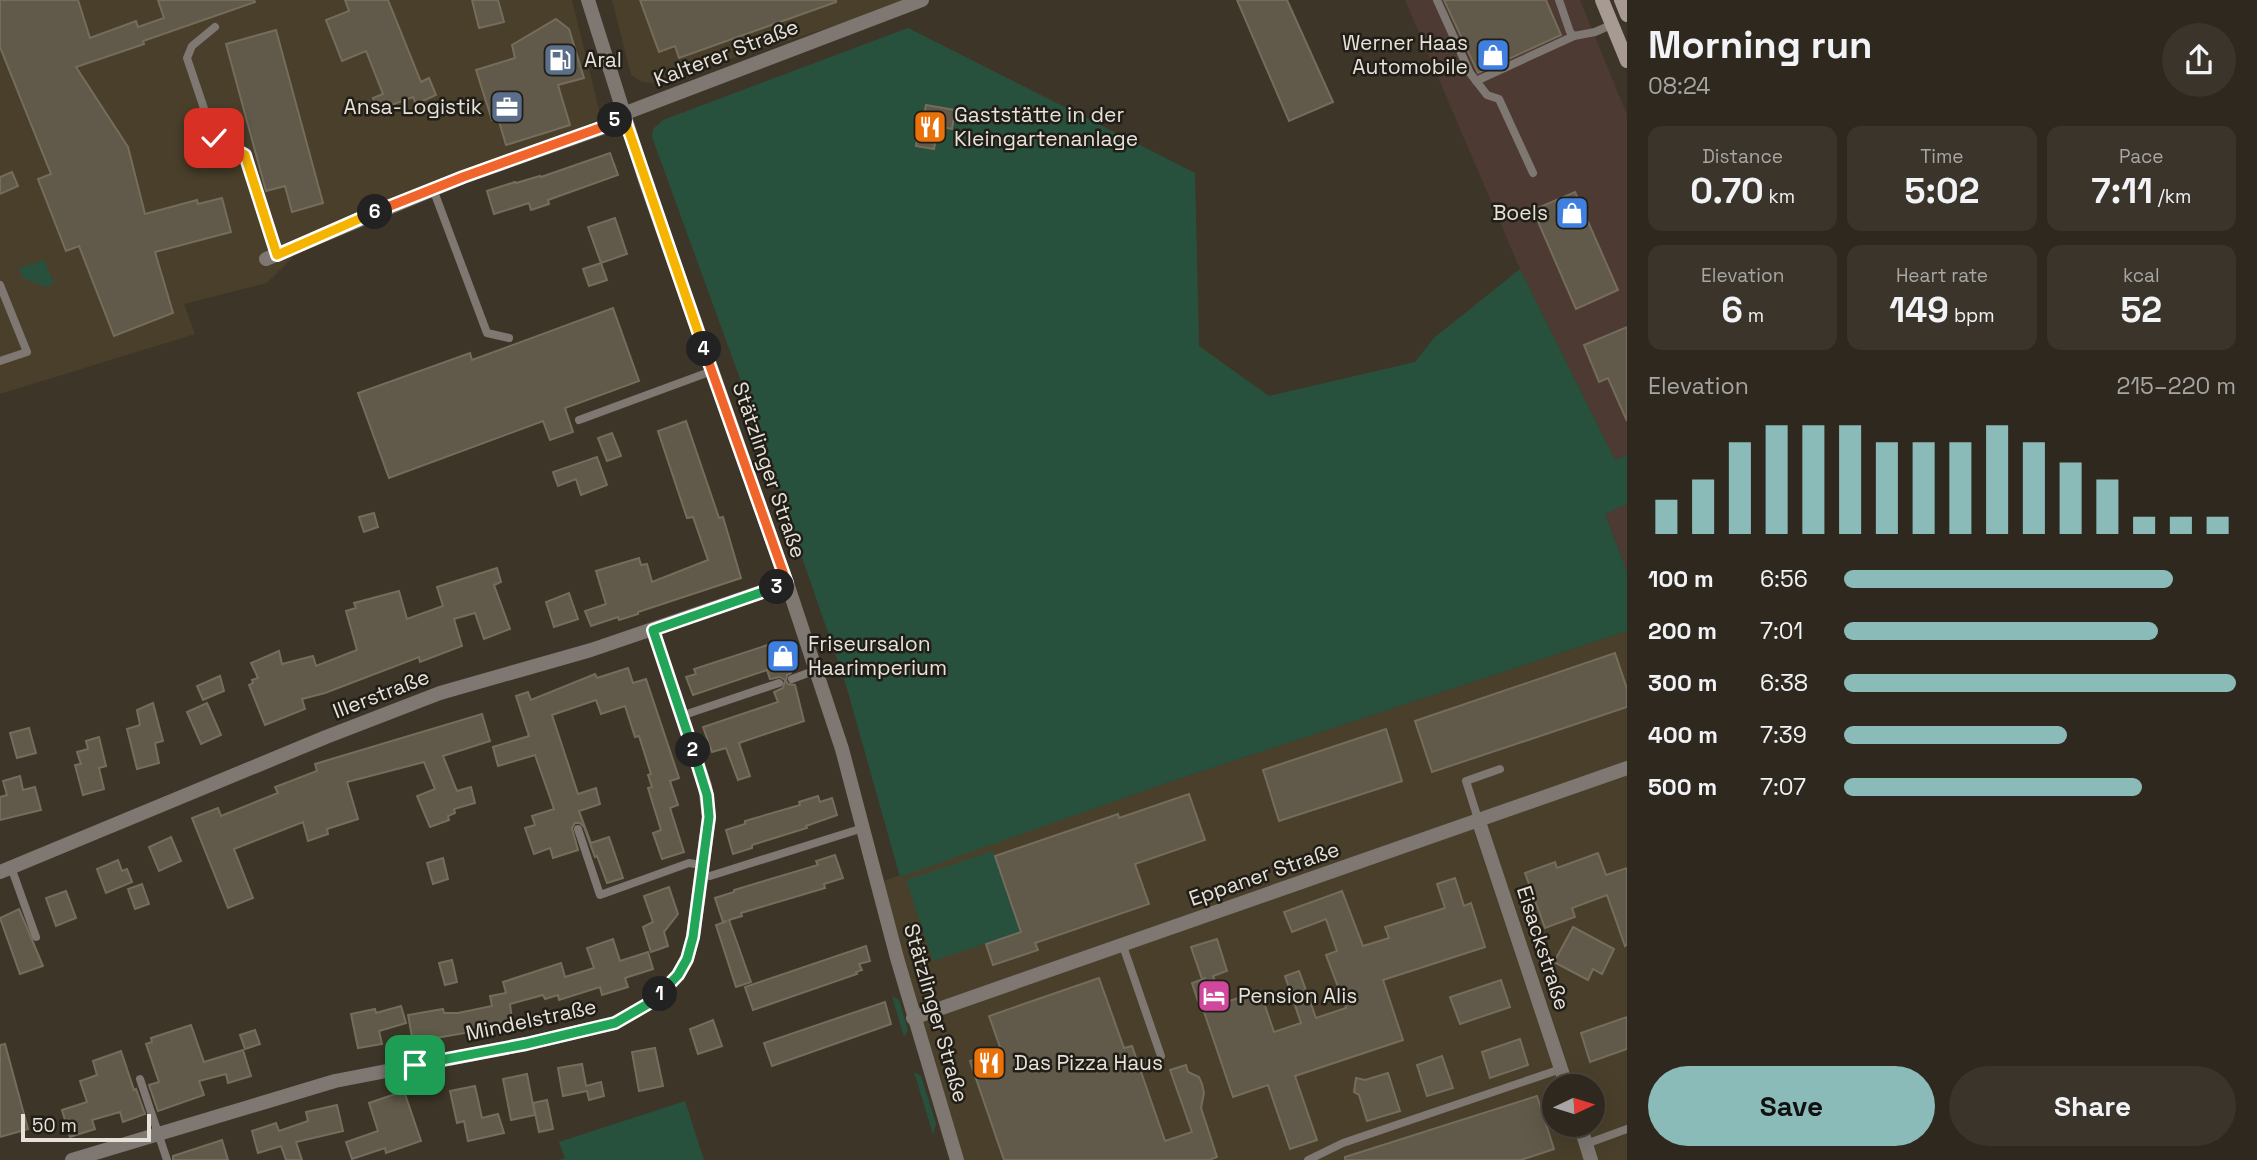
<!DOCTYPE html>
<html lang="en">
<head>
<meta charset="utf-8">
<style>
  :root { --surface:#2e281e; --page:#3a342b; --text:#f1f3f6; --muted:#a7a6a4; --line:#49443c; --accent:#8bbbb9 }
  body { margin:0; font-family:"Space Grotesk",sans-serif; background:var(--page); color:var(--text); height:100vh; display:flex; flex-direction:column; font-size:26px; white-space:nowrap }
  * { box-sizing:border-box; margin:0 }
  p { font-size:23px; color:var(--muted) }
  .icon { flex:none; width:38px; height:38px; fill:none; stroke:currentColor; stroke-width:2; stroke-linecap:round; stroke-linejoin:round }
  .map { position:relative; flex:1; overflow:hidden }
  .side { display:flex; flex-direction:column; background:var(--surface); width:630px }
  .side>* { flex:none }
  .needle { width:46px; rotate:86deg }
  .tools { position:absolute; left:1542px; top:1074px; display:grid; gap:14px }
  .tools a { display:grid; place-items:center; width:63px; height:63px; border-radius:50%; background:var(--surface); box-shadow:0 7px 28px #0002,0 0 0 2px var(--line); font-size:35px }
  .scale { position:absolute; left:21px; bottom:18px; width:130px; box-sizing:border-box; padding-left:7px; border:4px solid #e7e2d9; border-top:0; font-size:19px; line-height:24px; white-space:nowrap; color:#e7e2d9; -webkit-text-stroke:5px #211e17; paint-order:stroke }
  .pin { position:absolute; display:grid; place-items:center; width:60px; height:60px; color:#fff; margin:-30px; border-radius:14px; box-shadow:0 4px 10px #0006 }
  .km { position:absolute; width:35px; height:35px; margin:-18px; border-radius:50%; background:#222; color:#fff; font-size:19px; line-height:35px; text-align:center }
  .round { display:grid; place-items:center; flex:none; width:74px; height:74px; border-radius:37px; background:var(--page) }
  .head { display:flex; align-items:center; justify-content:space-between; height:119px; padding:0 21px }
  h1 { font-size:38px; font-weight:800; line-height:52px }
  .figures { display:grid; grid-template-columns:repeat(3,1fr); gap:10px; height:119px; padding:7px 21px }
  .figures div { display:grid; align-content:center; border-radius:14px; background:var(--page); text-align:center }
  .figures b { font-size:35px; font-weight:800 }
  .figures small { font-size:19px; font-weight:400 }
  .figures p { font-size:19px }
  .chart { height:196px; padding:14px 21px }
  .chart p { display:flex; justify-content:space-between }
  .chart svg { width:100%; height:126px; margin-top:7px; stroke:var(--accent); stroke-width:6 }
  .action { display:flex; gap:14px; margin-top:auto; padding:14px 21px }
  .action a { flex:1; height:80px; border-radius:42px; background:var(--accent); color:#111; font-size:28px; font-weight:800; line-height:80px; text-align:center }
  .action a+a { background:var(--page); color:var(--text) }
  ul { padding:0 21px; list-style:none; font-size:23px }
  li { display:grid; grid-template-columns:112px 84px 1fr; align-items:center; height:52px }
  li i { height:18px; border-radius:9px; background:var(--accent) }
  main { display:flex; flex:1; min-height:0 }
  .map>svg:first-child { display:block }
  .commercial { fill:#4d3a33 }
  .built { fill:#493f2a; fill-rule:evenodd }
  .green { fill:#28513d }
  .building { fill:#615949; stroke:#756d5c; stroke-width:2 }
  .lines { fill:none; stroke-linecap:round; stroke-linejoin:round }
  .lane { stroke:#7e7772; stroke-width:8 }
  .street { stroke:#7e7772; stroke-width:14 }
  .secondary { stroke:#a69a92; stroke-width:14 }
  .split-1-casing { stroke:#fff; stroke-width:14 }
  .split-2-casing { stroke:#fff; stroke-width:14 }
  .split-3-casing { stroke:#fff; stroke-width:14 }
  .split-4-casing { stroke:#fff; stroke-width:14 }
  .split-5-casing { stroke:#fff; stroke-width:14 }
  .split-6-casing { stroke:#fff; stroke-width:14 }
  .split-7-casing { stroke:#fff; stroke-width:14 }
  .split-1 { stroke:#22a559; stroke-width:9 }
  .split-2 { stroke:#22a559; stroke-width:9 }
  .split-3 { stroke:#22a559; stroke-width:9 }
  .split-4 { stroke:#f0652b; stroke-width:9 }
  .split-5 { stroke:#f5b400; stroke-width:9 }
  .split-6 { stroke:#f0652b; stroke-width:9 }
  .split-7 { stroke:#f5b400; stroke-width:9 }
  .labels { text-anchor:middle; stroke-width:5; stroke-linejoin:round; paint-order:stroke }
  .poi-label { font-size:21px; fill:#e7e2d9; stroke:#211e17; text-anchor:start }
  .street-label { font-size:21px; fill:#e7e2d9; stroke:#211e17 }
</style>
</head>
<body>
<main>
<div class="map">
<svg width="1627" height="1160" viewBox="0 0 1627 1160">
  <rect width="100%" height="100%" fill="#3d3628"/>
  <g class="commercial">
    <polygon points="1405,0 1580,0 1627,115 1627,455 1615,460 1520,269"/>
    <polygon points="1627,504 1627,571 1605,513"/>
  </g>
  <g class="built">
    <polygon points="0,0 572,0 601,118 294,256 267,283 184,304 195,334 0,394"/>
    <polygon points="612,0 917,0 654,83 642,82 631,75"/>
    <path d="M1627,631V1160H957L878,883L1169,782ZM1554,1087H1592V1125H1554Z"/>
  </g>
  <g class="green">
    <polygon points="908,28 1195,173 1199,346 1269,396 1415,362 1434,338 1520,269 1615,460 1627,455 1627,504 1605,514 1627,571 1627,631 1169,782 900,877 846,685 750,406 652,137 653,129 663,120"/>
    <polygon points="44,260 54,283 46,287 23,278 19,268"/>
    <polygon points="993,851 1020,932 933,961 906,880"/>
    <polygon points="892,996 899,1000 908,1030 904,1037"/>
    <polygon points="914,1072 921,1076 936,1124 933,1134"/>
    <polygon points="685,1101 704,1160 559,1160 565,1158 559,1142"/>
  </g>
  <g class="building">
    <polygon points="0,0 78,0 90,38 136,21 138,27 164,18 158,0 254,0 255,2 143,41 144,44 76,67 128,147 145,214 197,200 198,204 222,198 231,232 155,252 173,313 114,336 79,246 66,251 38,179 51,174 0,47"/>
    <polygon points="345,0 388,0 421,82 429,78 436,95 416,104 413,97 378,110 373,98 383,94 366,51 342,61 326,20 349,11"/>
    <polygon points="472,0 498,0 504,22 479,28"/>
    <polygon points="640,0 836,0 836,2 679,58 675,46 659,52"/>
    <polygon points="1237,0 1287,0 1333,102 1289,121"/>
    <polygon points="1444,0 1546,0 1561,35 1478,73"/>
    <polygon points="556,19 569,29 584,78 558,85 570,125 506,145 498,118 492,120 476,70 515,58 512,45"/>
    <polygon points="276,30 323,203 292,212 285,186 266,191 226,44"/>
    <polygon points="926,105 955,110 952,129 938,126 934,149 916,146 918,132 921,132"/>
    <polygon points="610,153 618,175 548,200 549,204 531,210 529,203 494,214 487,191 515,182 516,183 540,176 541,177"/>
    <polygon points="12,172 18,186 0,194 0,177"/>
    <polygon points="1575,192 1618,290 1576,309 1533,210"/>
    <polygon points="615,218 627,254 601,263 588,227"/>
    <polygon points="601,263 607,280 589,286 583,269"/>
    <polygon points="613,308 639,381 565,408 573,432 550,440 543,421 389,478 358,393 470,353 472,360"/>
    <polygon points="1627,327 1627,421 1608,378 1599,382 1584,345"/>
    <polygon points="686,421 719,518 723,517 741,578 638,612 638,614 619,620 618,617 591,626 585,611 606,604 596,571 639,558 641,565 647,564 652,582 708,560 693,517 687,518 658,431"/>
    <polygon points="612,433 621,456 607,461 598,438"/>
    <polygon points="597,457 607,485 581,495 576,479 558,486 553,472"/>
    <polygon points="374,513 378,527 364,532 359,517"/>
    <polygon points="497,568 501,582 494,585 510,629 484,639 475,613 454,619 462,646 420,662 419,657 325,693 302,699 305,709 265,725 249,685 253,683 252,680 258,678 251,663 279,651 282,664 313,656 316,666 357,650 346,611 356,608 354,603 399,591 407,619 443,606 437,587"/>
    <polygon points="569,593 578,619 554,627 546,602"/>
    <polygon points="780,641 791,673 787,675 786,681 788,684 795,685 804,721 739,743 750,776 738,780 726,748 712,752 703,727 778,702 774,692 783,688 785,680 780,677 770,679 767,670 693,695 686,677 696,674 694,669"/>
    <polygon points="1615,653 1627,689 1627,707 1432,772 1415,721"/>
    <polygon points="628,668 633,683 646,679 679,778 670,781 678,805 670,808 684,852 662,859 653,833 661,830 648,788 652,787 648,775 651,774 639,736 635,737 625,706 601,714 596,700 552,715 578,794 596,788 600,804 579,811 591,843 609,837 623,878 607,883 597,856 595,857 584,827 580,823 575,823 572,828 578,850 553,858 550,848 534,854 525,828 535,825 532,816 554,809 535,755 498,766 493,747 529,736 516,696 528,692 531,700 595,674 597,678"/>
    <polygon points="220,676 224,691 203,700 197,686"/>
    <polygon points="153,703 163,741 155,743 159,763 137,769 127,729 140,725 137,710"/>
    <polygon points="207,703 221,735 201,744 187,712"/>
    <polygon points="482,714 490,741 443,756 457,791 471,787 475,803 454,809 455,813 448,816 449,820 430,827 417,796 435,789 424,762 347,782 358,819 327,829 328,834 308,841 303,822 234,849 253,898 228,908 192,818 218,808 221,816 278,793 275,787 317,771 315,764"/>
    <polygon points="29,728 36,753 17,758 10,733"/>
    <polygon points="1386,729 1402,781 1279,821 1263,770"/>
    <polygon points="99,737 106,766 99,768 104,789 83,795 75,765 81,764 77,752 88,749 86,741"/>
    <polygon points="20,776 23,790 35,787 41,810 0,820 0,797 7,795 3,781"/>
    <polygon points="1189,794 1205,840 1135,864 1149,904 1035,943 1038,950 993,965 986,944 1021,932 995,856 1118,814 1119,818"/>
    <polygon points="818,796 820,802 832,798 837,815 806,826 807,828 752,845 752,848 733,854 726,830 745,824 745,821 800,805 799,802"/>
    <polygon points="171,837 181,861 159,871 149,847"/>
    <polygon points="1598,853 1606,875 1627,868 1627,945 1625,946 1607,895 1572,908 1575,917 1545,928 1525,873 1555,862 1557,868"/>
    <polygon points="835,855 843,878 824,884 825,888 741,913 742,916 729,920 751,982 736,987 716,925 727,921 723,922 715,898 734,892 734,890 818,865 816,861"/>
    <polygon points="443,858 448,879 433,884 427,863"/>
    <polygon points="118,860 122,871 127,869 132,882 106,893 97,869"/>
    <polygon points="1455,878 1464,906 1471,903 1485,947 1383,980 1403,1040 1295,1076 1317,1140 1290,1149 1268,1085 1233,1097 1200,1000 1198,1001 1192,983 1206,978 1202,979 1191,947 1217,939 1227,971 1213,976 1223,1003 1260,991 1274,1032 1301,1023 1285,976 1299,971 1316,1018 1346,1008 1326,955 1337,951 1326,919 1292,932 1284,912 1342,891 1363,946 1389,938 1385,927 1445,908 1437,884"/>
    <polygon points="142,884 149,904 135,909 128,889"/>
    <polygon points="669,887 678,914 664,932 668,946 651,952 643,927 653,922 644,896"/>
    <polygon points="66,891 76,918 56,926 46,898"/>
    <polygon points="19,909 43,966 20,974 0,918"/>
    <polygon points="1573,927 1614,949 1602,974 1593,969 1588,980 1554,962"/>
    <polygon points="613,939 620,961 648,952 653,969 625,978 628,987 602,995 600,987 559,1000 558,995 545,999 543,995 510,1004 512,1020 510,1021 510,1025 413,1042 408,1015 443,1009 444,1013 458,1013 492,1006 490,996 506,993 503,982 561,963 565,977 594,968 587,948"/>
    <polygon points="866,946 870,961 859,964 862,970 856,972 857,974 753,1010 745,987"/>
    <polygon points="452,960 457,982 445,985 439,963"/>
    <polygon points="1099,978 1124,1048 1132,1046 1165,1141 1192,1132 1170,1070 1186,1065 1188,1072 1199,1077 1202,1084 1204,1093 1201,1108 1217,1157 1209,1160 1004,1160 970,1061 1001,1050 989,1016"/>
    <polygon points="1501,980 1510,1007 1460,1024 1450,997"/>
    <polygon points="885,1002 891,1024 772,1066 764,1043"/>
    <polygon points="401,1006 406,1023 379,1031 382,1044 358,1048 351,1014 375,1009 376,1013"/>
    <polygon points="1627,1017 1627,1049 1590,1062 1581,1033"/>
    <polygon points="713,1020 722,1046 698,1054 690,1029"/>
    <polygon points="191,1025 204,1062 243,1050 251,1076 228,1083 226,1074 199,1081 204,1095 158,1111 149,1085 159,1082 146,1044 152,1042 151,1038"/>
    <polygon points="255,1030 260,1044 245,1049 240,1035"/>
    <polygon points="1520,1039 1528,1065 1490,1078 1482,1052"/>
    <polygon points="5,1044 28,1129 0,1137 0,1045"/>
    <polygon points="655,1048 663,1086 639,1091 632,1052"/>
    <polygon points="121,1051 134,1090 136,1089 145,1114 123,1122 120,1112 92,1120 95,1129 70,1137 62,1110 87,1102 80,1081 97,1075 93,1061"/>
    <polygon points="1442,1056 1453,1088 1427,1096 1417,1065"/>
    <polygon points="582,1064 586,1086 601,1082 604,1096 589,1100 587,1091 563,1096 558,1068"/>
    <polygon points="1388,1073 1400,1111 1367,1121 1359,1095 1354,1092 1356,1078 1365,1080"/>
    <polygon points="527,1074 535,1115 511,1120 503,1079"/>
    <polygon points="475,1086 482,1118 498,1114 504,1133 468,1141 464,1121 457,1123 450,1091"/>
    <polygon points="404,1091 421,1141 386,1153 385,1148 352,1159 346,1142 378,1131 369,1103"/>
    <polygon points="1537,1096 1554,1149 1521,1160 1345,1160 1345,1157"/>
    <polygon points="547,1100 553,1129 539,1132 533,1103"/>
    <polygon points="337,1105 343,1131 296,1142 302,1160 286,1160 281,1146 258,1153 252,1131 276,1123 279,1131 308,1121 306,1112"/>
    <polygon points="222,1140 228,1160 173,1160 173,1156"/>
  </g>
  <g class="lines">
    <g class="lane">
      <polyline points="1437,0 1470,73 1487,95 1499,99 1533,173"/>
      <polyline points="1559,0 1570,32 1574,36 1595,32 1611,25"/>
      <polyline points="215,27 192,46 187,58 214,138 245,155 277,255"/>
      <polyline points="1476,81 1574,36"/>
      <polyline points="433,189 487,333 509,338"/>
      <polyline points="0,285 27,352 0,361"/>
      <polyline points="579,420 712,371"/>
      <polyline points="792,679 816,670"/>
      <polyline points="681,716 779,683"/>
      <polyline points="1479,822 1466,781 1500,769"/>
      <polyline points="578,829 600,895 689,863 702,865"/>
      <polyline points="11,867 36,937"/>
      <polyline points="701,874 710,876 863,828"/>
      <polyline points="1123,946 1161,1056"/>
      <polyline points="140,1079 167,1160"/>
      <polyline points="1586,1144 1627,1129"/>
      <polyline points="1308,1160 1343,1143 1561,1069"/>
    </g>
    <g class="street">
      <polyline points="588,0 645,180 787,583 842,749 897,958 957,1160"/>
      <polyline points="266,259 463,177 608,126 623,114 922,0"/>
      <polyline points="1479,822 1567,1087"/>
      <polyline points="0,872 326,737 440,693 591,650 787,583"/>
      <polyline points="913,1018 1627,768"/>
      <polyline points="1580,1125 1591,1160"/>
      <polyline points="72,1160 335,1081 526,1044 615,1023 653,1001 678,975 687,959 693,937 709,817 705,786 653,630"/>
    </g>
    <g class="secondary">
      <polyline points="1602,0 1627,61"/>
      <polyline points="1621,0 1627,15"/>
    </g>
  </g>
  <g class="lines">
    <defs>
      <polyline id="split-1" points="415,1065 526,1044 615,1023 653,1001 660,994"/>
      <polyline id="split-2" points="660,994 678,975 687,959 693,937 709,817 707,795 693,750"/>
      <polyline id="split-3" points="693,750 653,630 777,587"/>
      <polyline id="split-4" points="704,349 787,583 777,587"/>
      <polyline id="split-5" points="615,120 623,114 704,349"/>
      <polyline id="split-6" points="375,212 463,177 608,125 615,120"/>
      <polyline id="split-7" points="214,138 245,155 277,255 375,212"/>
    </defs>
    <use href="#split-1" class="split-1-casing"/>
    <use href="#split-2" class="split-2-casing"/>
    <use href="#split-3" class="split-3-casing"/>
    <use href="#split-4" class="split-4-casing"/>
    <use href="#split-5" class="split-5-casing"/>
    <use href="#split-6" class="split-6-casing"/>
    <use href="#split-7" class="split-7-casing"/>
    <use href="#split-1" class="split-1"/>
    <use href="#split-2" class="split-2"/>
    <use href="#split-3" class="split-3"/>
    <use href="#split-4" class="split-4"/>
    <use href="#split-5" class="split-5"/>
    <use href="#split-6" class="split-6"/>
    <use href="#split-7" class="split-7"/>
  </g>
  <defs>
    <symbol id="shop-square" viewBox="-11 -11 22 22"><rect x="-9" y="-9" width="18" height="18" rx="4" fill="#3f7fe0" stroke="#211e17"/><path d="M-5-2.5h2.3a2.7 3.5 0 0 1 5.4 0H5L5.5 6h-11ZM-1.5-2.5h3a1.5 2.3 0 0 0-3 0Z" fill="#fff"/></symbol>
    <symbol id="fuel-square" viewBox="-11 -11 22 22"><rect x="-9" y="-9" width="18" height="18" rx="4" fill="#5c6f8a" stroke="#211e17"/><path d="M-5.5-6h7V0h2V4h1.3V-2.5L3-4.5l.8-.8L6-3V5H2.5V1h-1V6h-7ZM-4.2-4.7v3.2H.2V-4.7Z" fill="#fff"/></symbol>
    <symbol id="office-square" viewBox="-11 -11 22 22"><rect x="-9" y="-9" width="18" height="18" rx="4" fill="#5c6f8a" stroke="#211e17"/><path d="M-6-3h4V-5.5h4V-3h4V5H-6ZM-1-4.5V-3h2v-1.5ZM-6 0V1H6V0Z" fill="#fff"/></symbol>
    <symbol id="restaurant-square" viewBox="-11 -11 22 22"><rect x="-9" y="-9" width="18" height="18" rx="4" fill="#e8710a" stroke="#211e17"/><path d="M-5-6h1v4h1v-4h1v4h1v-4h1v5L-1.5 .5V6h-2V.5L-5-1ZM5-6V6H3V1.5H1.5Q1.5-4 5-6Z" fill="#fff"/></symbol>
    <symbol id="hotel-square" viewBox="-11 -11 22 22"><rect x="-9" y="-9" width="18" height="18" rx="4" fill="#d1479c" stroke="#211e17"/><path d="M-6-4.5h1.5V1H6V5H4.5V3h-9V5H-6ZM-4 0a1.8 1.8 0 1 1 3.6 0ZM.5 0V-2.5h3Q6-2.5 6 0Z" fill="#fff"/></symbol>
  </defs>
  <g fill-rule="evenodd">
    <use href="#shop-square" x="1474" y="36" width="38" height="38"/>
    <use href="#fuel-square" x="541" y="41" width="38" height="38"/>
    <use href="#office-square" x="488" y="88" width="38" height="38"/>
    <use href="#restaurant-square" x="911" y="108" width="38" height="38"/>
    <use href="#shop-square" x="1553" y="194" width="38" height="38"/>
    <use href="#shop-square" x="764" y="637" width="38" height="38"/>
    <use href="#hotel-square" x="1195" y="977" width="38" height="38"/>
    <use href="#restaurant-square" x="970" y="1044" width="38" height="38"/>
  </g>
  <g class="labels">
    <g class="poi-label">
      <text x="1468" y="50" text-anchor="end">Werner Haas<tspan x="1468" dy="24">Automobile</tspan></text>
      <text x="584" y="67">Aral</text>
      <text x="482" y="114" text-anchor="end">Ansa-Logistik</text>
      <text x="954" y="122">Gaststätte in der<tspan x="954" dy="24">Kleingartenanlage</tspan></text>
      <text x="1548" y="220" text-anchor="end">Boels</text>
      <text x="808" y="651">Friseursalon<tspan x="808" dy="24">Haarimperium</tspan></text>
      <text x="1238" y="1003">Pension Alis</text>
      <text x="1014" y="1070">Das Pizza Haus</text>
    </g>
    <g class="street-label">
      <text transform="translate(726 53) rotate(-21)" y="7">Kalterer Straße</text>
      <text transform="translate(769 470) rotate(71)" y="7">Stätzlinger Straße</text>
      <text transform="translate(381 694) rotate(-21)" y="7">Illerstraße</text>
      <text transform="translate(1264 874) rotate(-19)" y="7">Eppaner Straße</text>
      <text transform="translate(1543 948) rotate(72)" y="7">Eisackstraße</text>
      <text transform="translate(936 1013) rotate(74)" y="7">Stätzlinger Straße</text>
      <text transform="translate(531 1020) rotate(-12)" y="7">Mindelstraße</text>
    </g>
  </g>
</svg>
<div class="tools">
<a><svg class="needle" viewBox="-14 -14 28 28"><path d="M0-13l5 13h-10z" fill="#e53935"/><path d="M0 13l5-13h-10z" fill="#a7a6a4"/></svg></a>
</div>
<div class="scale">50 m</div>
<div class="pin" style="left:415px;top:1065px;background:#1e9e55"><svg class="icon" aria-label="arrive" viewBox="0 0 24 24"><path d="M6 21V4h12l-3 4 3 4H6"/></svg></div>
<div class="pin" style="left:214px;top:138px;background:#d93025"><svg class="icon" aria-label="check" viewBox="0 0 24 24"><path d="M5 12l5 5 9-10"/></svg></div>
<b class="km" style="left:660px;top:994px">1</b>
<b class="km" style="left:693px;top:750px">2</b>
<b class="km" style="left:777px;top:587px">3</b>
<b class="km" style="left:704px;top:349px">4</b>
<b class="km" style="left:615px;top:120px">5</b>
<b class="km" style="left:375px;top:212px">6</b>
</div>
<section class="side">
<div class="head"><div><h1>Morning run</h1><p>08:24</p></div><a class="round"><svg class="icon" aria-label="share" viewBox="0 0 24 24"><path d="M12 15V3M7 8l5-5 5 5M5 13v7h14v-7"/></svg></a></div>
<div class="figures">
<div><p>Distance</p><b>0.70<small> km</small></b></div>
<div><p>Time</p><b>5:02</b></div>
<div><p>Pace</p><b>7:11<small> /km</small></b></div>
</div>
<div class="figures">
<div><p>Elevation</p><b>6<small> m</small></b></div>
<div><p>Heart rate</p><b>149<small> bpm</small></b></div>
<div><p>kcal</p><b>52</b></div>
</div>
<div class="chart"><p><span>Elevation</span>215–220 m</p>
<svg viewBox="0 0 160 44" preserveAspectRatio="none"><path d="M5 44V32M15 44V25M25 44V12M35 44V6M45 44V6M55 44V6M65 44V12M75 44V12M85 44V12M95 44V6M105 44V12M115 44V19M125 44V25M135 44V38M145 44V38M155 44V38"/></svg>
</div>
<ul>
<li><b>100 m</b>6:56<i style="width:84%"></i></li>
<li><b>200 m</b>7:01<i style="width:80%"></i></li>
<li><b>300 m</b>6:38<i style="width:100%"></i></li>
<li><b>400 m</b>7:39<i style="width:57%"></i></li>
<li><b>500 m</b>7:07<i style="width:76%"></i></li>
</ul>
<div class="action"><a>Save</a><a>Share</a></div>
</section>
</main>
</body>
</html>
